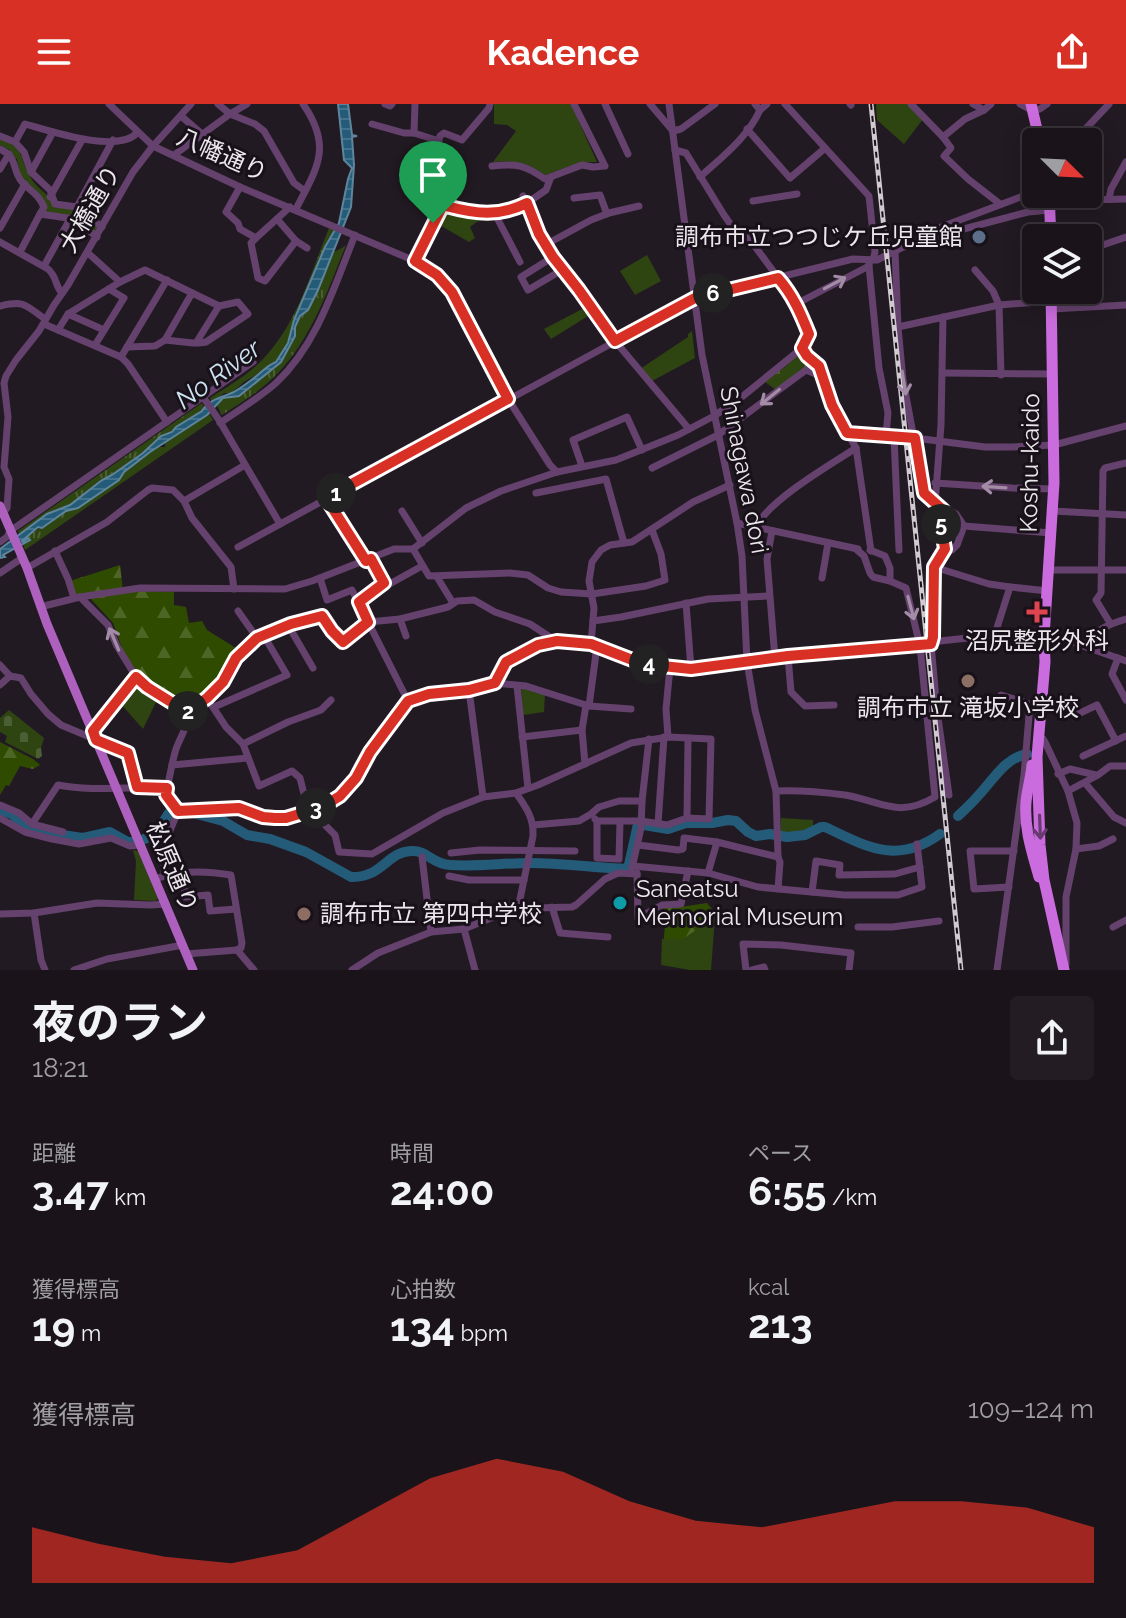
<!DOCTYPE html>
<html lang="ja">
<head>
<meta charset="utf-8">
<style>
  :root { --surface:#1a141a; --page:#231d23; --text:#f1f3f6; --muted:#9f9ea2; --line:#383339; --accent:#d93025 }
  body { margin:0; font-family:Raleway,"Noto Sans JP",sans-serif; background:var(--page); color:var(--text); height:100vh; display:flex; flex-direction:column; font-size:30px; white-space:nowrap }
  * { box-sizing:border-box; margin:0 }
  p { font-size:26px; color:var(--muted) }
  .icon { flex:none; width:44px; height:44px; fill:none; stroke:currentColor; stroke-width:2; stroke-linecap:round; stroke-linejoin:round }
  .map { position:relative; height:866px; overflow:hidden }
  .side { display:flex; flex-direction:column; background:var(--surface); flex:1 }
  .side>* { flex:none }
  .needle { width:52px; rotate:114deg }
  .controls { position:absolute; left:1022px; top:24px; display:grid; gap:16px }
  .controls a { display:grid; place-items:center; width:80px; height:80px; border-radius:8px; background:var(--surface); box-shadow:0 4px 20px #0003,0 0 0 2px var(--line); font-size:40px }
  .pin { position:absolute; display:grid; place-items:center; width:68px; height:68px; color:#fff; margin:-82px -34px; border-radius:50% 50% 50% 0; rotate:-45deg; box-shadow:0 0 8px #0007 }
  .pin .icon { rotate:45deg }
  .km { position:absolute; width:40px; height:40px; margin:-20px; border-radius:50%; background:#222; color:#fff; font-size:22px; line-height:40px; text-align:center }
  .round { display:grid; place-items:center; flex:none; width:84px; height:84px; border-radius:8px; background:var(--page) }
  .headline { display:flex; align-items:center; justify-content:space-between; height:136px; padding:0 32px }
  h1 { font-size:44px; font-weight:700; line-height:60px }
  .metrics { display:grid; grid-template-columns:repeat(3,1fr); gap:12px; height:136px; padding:8px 32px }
  .metrics div { display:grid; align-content:center }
  .metrics b { font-size:40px; font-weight:700 }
  .metrics small { font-size:22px; font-weight:400 }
  .metrics p { font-size:22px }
  .chart { height:224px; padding:16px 32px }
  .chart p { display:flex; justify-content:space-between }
  .chart svg { width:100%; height:144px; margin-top:8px; fill:var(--accent); opacity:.7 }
  header { display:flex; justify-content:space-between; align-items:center; height:104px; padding:0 32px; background:var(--accent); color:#fff; font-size:36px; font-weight:700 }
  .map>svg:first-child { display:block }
  .grass { fill:url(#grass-tufts) }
  .forest { fill:url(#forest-firs) }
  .cemetery { fill:url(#cemetery-stones) }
  .park { fill:#2e4411 }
  .water { fill:url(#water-rules); stroke:#5f859c; stroke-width:2 }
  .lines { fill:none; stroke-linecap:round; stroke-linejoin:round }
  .river { stroke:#235b79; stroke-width:10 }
  .minor { stroke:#65416d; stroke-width:7 }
  .major { stroke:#ae60be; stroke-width:9 }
  .highway { stroke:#cb6cde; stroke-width:11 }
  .rail-casing { stroke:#d1cbd1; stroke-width:5 }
  .rail { stroke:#181119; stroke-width:2; stroke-dasharray:6; stroke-linecap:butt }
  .oneway { stroke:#a28ca6 }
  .oneway2 { stroke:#693a72 }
  .route-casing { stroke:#fff; stroke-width:16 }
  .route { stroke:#d93025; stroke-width:10 }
  .service-dot { fill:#5c6f8a; stroke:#181119; stroke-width:3 }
  .health-dot { fill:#e0444e; stroke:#181119; stroke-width:3 }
  .education-dot { fill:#8d6e63; stroke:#181119; stroke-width:3 }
  .culture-dot { fill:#0f9aa8; stroke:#181119; stroke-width:3 }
  .labels { text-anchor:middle; stroke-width:6; stroke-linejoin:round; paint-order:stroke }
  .street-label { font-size:24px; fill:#ece7ec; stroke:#181119 }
  .poi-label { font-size:24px; fill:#ece7ec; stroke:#181119 }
  .water-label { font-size:26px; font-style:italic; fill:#cce3f1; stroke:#181119 }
</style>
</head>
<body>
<header><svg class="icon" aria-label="menu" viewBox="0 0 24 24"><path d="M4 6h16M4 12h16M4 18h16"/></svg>Kadence<svg class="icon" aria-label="share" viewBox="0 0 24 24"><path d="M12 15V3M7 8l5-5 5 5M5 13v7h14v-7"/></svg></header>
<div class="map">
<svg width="1126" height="866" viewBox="0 0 1126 866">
  <defs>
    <pattern id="grass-tufts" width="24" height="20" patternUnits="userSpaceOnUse" patternTransform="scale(2)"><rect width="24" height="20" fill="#2e4411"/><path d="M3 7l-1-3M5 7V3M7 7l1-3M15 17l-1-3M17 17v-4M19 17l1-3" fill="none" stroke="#4c5f34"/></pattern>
    <pattern id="forest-firs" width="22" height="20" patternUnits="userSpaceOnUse" patternTransform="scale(2)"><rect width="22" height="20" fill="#2f4b00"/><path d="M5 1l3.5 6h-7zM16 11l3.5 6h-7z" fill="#4d6525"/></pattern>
    <pattern id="cemetery-stones" width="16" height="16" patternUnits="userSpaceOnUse" patternTransform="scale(2)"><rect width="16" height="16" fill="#2e4411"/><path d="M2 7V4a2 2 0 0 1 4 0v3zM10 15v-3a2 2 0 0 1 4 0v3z" fill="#4c5f34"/></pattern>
    <pattern id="water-rules" width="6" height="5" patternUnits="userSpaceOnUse" patternTransform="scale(2)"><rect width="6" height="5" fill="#235b79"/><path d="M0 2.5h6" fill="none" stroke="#43738c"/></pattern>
  </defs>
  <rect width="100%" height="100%" fill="#221a22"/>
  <g class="grass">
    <path d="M329,124L334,126L324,144L294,216L288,239L276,258L271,259L263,267L244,278L232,289H224L212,298L210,294C228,282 250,270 265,253C298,217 311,168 329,124Z"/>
    <path d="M346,141C327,188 310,239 272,275C257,289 239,300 222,311L216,300L223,294L239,292L281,258L295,233V223L301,212L308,206L318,186L334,148L342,144Z"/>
    <polygon points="202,299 204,303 202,307 176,323 172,328 161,332 143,348 112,371 102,375 70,401 47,410 19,430 18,427"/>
    <polygon points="209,309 213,316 25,446 23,440 30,435 23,438 23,435 66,407 78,404 119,376 124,368 150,348 160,343 165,343 165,339"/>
  </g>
  <g class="forest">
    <path d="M120,461L123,487L174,488V501L186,503L189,519L202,517L207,526L239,546C230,554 228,564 222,574C214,587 199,596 187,604L139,571L123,547L113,519L90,494L74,489L70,477Z"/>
    <polygon points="0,638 33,655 40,661 33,665 20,662 9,682 6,681 0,691"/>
    <polygon points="707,799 712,805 708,821 662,853 665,822 646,815 646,812 662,802 680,803"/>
  </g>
  <g class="cemetery">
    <polygon points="801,248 820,267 817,269 805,264 776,286 764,277 785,263"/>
    <polygon points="9,606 44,634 41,644 42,652 38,655 5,638 7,632 0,628 0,614"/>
  </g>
  <g class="park">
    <path d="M494,0H571L597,58H582L545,71C525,57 516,57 493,58L516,27L507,21L494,20Z"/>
    <polygon points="876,0 908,0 923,15 904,40 877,16"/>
    <path d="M0,32C26,45 18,52 31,74C36,84 47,88 53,99L73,103L102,121L96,130L70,111L44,108L20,72L17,55L9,50L10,46L0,41Z"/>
    <polygon points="447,105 482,114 470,123 475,134 469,138 436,119 443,106"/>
    <polygon points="647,151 661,177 635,191 620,167"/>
    <polygon points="588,202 593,209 551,235 544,225"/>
    <polygon points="692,227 695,254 652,277 642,264 643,263 688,233 688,230"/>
    <polygon points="139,580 157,596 143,625 120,599"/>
    <polygon points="521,583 545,590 544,608 523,611"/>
    <polygon points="781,714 813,716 813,726 792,731 781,729"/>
    <polygon points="133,746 138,747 158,795 155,797 134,796 136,757"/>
    <polygon points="715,813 711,866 690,866 661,861 662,835 683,835"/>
  </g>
  <path class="water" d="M338,0H348L352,31L357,32L352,33L354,61L351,103L318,186L308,206L300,212L295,223V232L281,258L239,292L223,294L207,311L150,348L124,368L119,376L78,404L66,407L42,424L38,423L22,437L23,438L28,434L30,436L3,451L5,453L0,454V445L47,410L70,401L102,376L112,371L143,349L161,332L172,328L176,323L202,307C209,295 223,293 234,288C239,285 246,280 250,277C259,271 267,261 276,258L288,239L294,216L325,143L339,119L348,75L352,64L344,56Z"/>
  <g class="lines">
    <g class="river">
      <polyline points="0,706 12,710 23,721 40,728 83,734 110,728 128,738 134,738"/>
      <path d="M958,712C964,706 971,700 977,693C992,678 1004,654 1027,650"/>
      <path d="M144,735L155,731L169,709H193L223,717L247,731L270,735L306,748L351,773C382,774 387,748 411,747C427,746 432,760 450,761C477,763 503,759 530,759C562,759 595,764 628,765L638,720L668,725L686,719H712L728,716L736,717L748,728L756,732L770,730L787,733L805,731L821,723H825C867,743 897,761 940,730"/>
    </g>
    <g class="minor">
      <polyline points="109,0 153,42 240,83 415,157 437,171 452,188 508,295 550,361 557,368"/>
      <polyline points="218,0 230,10 255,20 264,27 294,79 305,87"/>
      <polyline points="385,0 390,2 392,0"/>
      <polyline points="605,0 628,50"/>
      <polyline points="650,0 673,27 681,25 715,0"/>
      <polyline points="669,0 702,251 737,419 742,452 747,558 755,606 776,687 778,753 780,758 778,785"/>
      <polyline points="755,0 760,6 767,0"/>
      <polyline points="785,0 869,92 875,148 873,156"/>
      <polyline points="850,0 851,1"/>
      <polyline points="911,0 943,33 965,15 984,6 991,0"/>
      <polyline points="973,0 984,6"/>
      <polyline points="1020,0 1033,7 1040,5 1047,0"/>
      <polyline points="181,12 203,31"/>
      <polyline points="372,20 404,29 414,29 439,37"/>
      <polyline points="747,25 790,74 824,45"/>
      <polyline points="414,29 415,0"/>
      <polyline points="0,32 15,38"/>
      <polyline points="943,33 951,44 944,52 968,75 1000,100"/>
      <polyline points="1071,38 1076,35 1109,0"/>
      <path d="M0,45C19,54 11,65 22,78C31,88 38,89 44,103L40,110L74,115L97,133"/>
      <polyline points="174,51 230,10 247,0"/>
      <polyline points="434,52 440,32 444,29 462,36 489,4 490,0"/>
      <path d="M492,62C516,59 525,61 545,75L582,61L593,63L605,62L574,0"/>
      <polyline points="0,65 9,50"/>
      <polyline points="31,68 53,28"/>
      <path d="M700,73C722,53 748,33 760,6"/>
      <polyline points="240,83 226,108 238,119 240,125 256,134 251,139 258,174 265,177 296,137"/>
      <polyline points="523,92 539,130 553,153 579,186 615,237 689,325"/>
      <polyline points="50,93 82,36"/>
      <polyline points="574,94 600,91 607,110"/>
      <polyline points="1109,95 1111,85 1126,58"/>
      <polyline points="753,97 797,90"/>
      <polyline points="1050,97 1126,95"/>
      <polyline points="77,103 113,36"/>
      <path d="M296,105C317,64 333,43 303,0"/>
      <polyline points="494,108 520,158"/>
      <polyline points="277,115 296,137 307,144"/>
      <path d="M102,123L77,103L55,100L50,86L31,68L24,48L15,38L25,20C50,27 117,50 137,29"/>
      <polyline points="0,124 25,80"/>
      <polyline points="941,131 941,123 1023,92 1036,89"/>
      <polyline points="256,134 290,103"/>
      <path d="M0,138L48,165C58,174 54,181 62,189"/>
      <polyline points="545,141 591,116 609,109 639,102"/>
      <polyline points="1088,146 1126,133"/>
      <polyline points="895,147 898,223 903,276 924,389 943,406"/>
      <polyline points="20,148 40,110"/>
      <polyline points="88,149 120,178"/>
      <polyline points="553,153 521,173 528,186 562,166"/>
      <polyline points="415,157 442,103 446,102 483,110 510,108 527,99 546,86 551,73"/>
      <polyline points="44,162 70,115"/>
      <polyline points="869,162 879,264 888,309 886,331"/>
      <polyline points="975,166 993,187 999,201 1001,271"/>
      <polyline points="796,200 869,162 869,158"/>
      <path d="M0,202C25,196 25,201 45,215"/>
      <polyline points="1052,205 1126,201"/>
      <polyline points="68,210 104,226"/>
      <polyline points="44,220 121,253 128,260 167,318"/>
      <polyline points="898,223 999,201 1051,197"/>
      <polyline points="58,226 68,210 120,178 145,166 219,202"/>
      <path d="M165,236L193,239C197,239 202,239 206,238L248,210L238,198L219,202L196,239"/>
      <polyline points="95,241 124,194 109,185"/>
      <polyline points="127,243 155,242 165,236 192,189"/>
      <polyline points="802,244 807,252 819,262 832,301 856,344 871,447"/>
      <polyline points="121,253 167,176"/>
      <polyline points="943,269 1053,270"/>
      <polyline points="203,293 219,316 280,420"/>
      <path d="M220,319C239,306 259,294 276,279C318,239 334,183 355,131"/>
      <polyline points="847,329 915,334 985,343 1012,343 1054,341 1126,322"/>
      <polyline points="894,333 899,446"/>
      <polyline points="582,362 573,336 627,313 642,346"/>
      <polyline points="652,364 718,331 806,266 823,273"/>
      <polyline points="935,379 1012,384 1053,385"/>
      <polyline points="536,389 606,375 624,439"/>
      <polyline points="326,394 366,457"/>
      <polyline points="935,400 941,321 943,213"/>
      <polygon points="947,405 956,410 964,422 957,441 952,446 945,445 943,440 940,410 943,406"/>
      <polyline points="402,407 422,439"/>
      <polyline points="1053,407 1126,411"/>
      <polyline points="3,409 7,404 9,375 4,363 8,313 4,279 6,272 16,256 39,227 54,201 68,181 133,68 153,42 191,0"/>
      <polyline points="737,419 858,445"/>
      <polyline points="964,422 1051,429"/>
      <path d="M756,423C769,396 830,361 856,344"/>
      <polyline points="772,427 767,455 775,555"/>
      <polyline points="0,438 7,433 10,427 253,258"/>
      <polyline points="238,443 695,194 853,155 877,156 901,144 941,131 1028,108 1050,106"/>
      <polyline points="413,445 429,472 510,469 528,471 548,484 561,488 592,490 646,482 665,476 661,450 652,426"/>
      <polyline points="945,445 934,463 933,533 931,540 937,607 949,691"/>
      <polyline points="870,446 885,452 890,464 890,477"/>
      <polyline points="55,447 68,475 74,494"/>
      <polyline points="371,455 386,482 422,462"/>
      <polyline points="934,463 989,480 1010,483 995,530"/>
      <polyline points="27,464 107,418 148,386 152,384 173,386 184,397"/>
      <polyline points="1049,466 1126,466"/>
      <polyline points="0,469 22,454"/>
      <polyline points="437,473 453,499"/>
      <polyline points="320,474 327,496 352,486 408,597"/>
      <polyline points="822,474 828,439"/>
      <polyline points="1010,483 1048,487"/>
      <polyline points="234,485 231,463 192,414 184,397 245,361"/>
      <polyline points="80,493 108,521 117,542 136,573 147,583 187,608"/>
      <polyline points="359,498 384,479"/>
      <polyline points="686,499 691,565"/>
      <polyline points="40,503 80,493 140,484 285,485 312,477 394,445 413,445 466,404 501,387 557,368 616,356 678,331 714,312 743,292 796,249 802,244 809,230 796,200 782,179 751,137 731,121 724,111 686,49 675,46"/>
      <polyline points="400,515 406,532"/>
      <polyline points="593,517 621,513 708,495 769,492"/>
      <polyline points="1110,519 1096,496 1101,489 1103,367 1105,364 1126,359"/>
      <polyline points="288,521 313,564"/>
      <polyline points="257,534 291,520 322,512 332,527 343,538 368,518 400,515 448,503 457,497 474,496 495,508 530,520 556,537"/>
      <polyline points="591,540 594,504 589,477 592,458 601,446 610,441 632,438 693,398 730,381"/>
      <path d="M1084,541C1096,526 1108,520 1126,515"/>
      <polyline points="788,552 791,588 805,602 834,601"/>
      <polyline points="1118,554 1112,570 1126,596"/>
      <polyline points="0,561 10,572"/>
      <polyline points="495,579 506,558 538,541 557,537 591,540 635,557 653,561 691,565 788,552 931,540 940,537 1004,530 1063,535 1126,557"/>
      <polyline points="0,581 10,572 21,574 31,590 48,610 61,621 128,649 137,683"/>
      <polyline points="517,582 528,684"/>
      <polyline points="469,586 483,693"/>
      <polyline points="207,594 226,623 243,640 259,682 292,667 300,674 308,706"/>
      <polyline points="589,602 597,542"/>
      <polyline points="214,603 287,571 264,532"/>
      <polyline points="1046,605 1072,604 1078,610 1097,601 1116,637"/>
      <polyline points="187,608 207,594 223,578 236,554 257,534 238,507"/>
      <polyline points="93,627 136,573"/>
      <polyline points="522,633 582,626"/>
      <polyline points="668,633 666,605 670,563"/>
      <polyline points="1039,634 1043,635 1045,638 1068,687 1077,719 1076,745 1066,793 1066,860"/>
      <polyline points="243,640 288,618 321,606 331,596"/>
      <polyline points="1083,652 1126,632"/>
      <polyline points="585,660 582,626 586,601"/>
      <polyline points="172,661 248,654"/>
      <polyline points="1058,670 1070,665 1096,671"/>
      <polyline points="1085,679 1114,713 1126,719"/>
      <path d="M776,687C799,686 822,688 845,691C881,697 898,715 935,693L920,542L906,484L890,477L873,473L870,469L864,452L856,445"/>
      <polyline points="1068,687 1098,671 1110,662 1126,662"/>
      <path d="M516,689C526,703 534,714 533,732L519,800"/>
      <polyline points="0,701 19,709 32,720 63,728"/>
      <polyline points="322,703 325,721 335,731 339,748 372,750 443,709 483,693 516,689 538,681 631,639 668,633 711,635 709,715 687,714 667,721 641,717 597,717"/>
      <polyline points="178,707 191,707 239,704 263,713 275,714 286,714 322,703 340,692 356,674 370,648 408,597 429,590 469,586 495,579 526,582 589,602 631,605"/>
      <polyline points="0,714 25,728 52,735 79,740 111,734 130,742 141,741"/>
      <polyline points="687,714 688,634"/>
      <polyline points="595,715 597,717 597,754 619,755 620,718"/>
      <path d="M32,720L58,681C94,688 130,682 167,684C170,672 172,658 176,645C180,633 189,622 187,608"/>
      <polyline points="658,720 664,633"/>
      <polyline points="533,721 579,717 591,710 599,703 619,697 642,697"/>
      <polyline points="638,741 678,746 683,745 684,734 717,738 778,753"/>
      <polyline points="1076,745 1099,742 1113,735"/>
      <polyline points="451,749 480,746 575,747"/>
      <polyline points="422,753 431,828"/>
      <polyline points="633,762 708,769 758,783 844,791 898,791 922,783 917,740"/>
      <polyline points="632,764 641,724 642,697 649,635"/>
      <polyline points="637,769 638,814 662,801 681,800 688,767"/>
      <polyline points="708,769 717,738"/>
      <polyline points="183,770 185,793 208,791 210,807 236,805"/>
      <polyline points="164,771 165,739 178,707 166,691 167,684"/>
      <polyline points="449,772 469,776 524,776"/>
      <path d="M155,775C178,766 207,767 231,771L242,839L241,844L237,846"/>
      <polyline points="1009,783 974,785 970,747 1014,747"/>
      <polyline points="812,788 816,757 840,761 839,771 895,770 920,763"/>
      <polyline points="552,803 560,829 608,833"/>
      <polyline points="34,809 41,856 45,866"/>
      <polyline points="0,810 34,809 97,799 151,801 166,800"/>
      <polyline points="858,823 892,823 939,817"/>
      <polyline points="1113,823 1126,816"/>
      <polyline points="464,825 475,866"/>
      <polyline points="237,846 254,866"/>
      <polyline points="186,850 237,846"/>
      <polyline points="74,866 107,855 183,841"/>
      <polyline points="352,866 378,849 431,828 464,825 491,814 500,805 513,800 536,804 572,803 576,801 605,775 618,769 637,770"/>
      <polyline points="746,866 743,840 781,841 851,849 849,866"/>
      <polyline points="752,866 764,863 765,866"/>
      <polyline points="997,866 1024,671 1030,600 1001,591"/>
    </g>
    <polyline class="major" points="0,402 27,464 47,520 193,866"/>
    <g class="highway">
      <polyline points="1031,0 1040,38"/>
      <polyline points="1049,90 1051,134"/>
      <polyline points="1051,186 1054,379 1044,533 1045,558 1037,653 1040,741 1044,776 1064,866"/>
      <path d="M1032,661C1031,674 1027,686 1026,698C1024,725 1032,748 1039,773"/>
    </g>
    <defs>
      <polyline id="rail" points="871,0 961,866"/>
    </defs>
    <use href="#rail" class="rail-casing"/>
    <use href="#rail" class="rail"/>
  </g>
  <defs><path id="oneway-shaft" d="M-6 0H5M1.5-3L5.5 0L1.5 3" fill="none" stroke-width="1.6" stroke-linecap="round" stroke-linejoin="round" transform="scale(2)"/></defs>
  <g class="oneway">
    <use href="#oneway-shaft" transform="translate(835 179) rotate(-28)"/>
    <use href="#oneway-shaft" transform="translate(904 279) rotate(81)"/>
    <use href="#oneway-shaft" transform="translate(770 293) rotate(141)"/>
    <use href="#oneway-shaft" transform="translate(994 383) rotate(-176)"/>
    <use href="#oneway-shaft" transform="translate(911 504) rotate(75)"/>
    <use href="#oneway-shaft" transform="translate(114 535) rotate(-113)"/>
  </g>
  <use class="oneway2" href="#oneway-shaft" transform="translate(1040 723) rotate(88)"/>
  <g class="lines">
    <defs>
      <path id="route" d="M527,99L539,130L553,153L579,186L615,237L695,194L778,174C793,191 801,210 809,230L802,244L807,252L819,262L832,301L847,329L915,334L924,389L943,406L940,414L945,445L934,463L933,533L931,540L788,552L691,565L653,561L635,557L591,540L557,537L538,541L506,558L495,579L469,586L429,590L408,597L370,648L356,674L340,692L322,703L286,714H275L263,713L239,704L178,707L166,691L167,684L137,683L128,649L96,636L93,627L136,573L147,583L187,608L207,594L223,578L236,554L257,534L291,520L322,512L332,527L343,538L368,518L359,498L384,479L371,455L366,457L326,394L508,295L452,188L437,171L415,157L442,103L446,102C476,110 499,113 527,99Z"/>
    </defs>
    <use href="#route" class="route-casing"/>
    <use href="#route" class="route"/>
  </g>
  <circle class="service-dot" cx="979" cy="133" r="8"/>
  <path class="health-dot" d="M1033 496h8v8h8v8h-8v8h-8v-8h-8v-8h8z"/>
  <g class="education-dot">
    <circle cx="968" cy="577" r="8"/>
    <circle cx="304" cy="810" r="8"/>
  </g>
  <circle class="culture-dot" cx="620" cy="799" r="8"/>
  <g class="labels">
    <g class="street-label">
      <text transform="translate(222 51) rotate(24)" y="8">八幡通り</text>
      <text transform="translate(90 105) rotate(-60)" y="8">大橋通り</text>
      <text transform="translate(1030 359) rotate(-89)" y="8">Koshu-kaido</text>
      <text transform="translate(744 366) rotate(79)" y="8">Shinagawa dori</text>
      <text transform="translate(172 763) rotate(67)" y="8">松原通り</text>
    </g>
    <g class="poi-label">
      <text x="963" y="141" text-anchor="end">調布市立つつじケ丘児童館</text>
      <text x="1037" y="545">沼尻整形外科</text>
      <text x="968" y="612">調布市立 滝坂小学校</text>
      <text x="636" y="793" text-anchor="start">Saneatsu<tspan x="636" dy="28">Memorial Museum</tspan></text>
      <text x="320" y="818" text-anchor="start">調布市立 第四中学校</text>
    </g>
    <g class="water-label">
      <text transform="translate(218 270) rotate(-36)" y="9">No River</text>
    </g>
  </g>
</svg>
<div class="controls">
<a><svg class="needle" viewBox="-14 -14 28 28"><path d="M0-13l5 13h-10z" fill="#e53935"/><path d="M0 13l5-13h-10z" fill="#9f9ea2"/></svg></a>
<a><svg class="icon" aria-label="layers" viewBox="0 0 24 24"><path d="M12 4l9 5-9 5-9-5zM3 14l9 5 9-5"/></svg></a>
</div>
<div class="pin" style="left:433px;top:119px;background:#1e9e55"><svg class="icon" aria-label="arrive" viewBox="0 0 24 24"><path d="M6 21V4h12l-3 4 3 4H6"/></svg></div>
<b class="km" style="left:336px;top:389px">1</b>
<b class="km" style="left:188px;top:607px">2</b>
<b class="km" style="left:316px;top:704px">3</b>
<b class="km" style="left:649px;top:560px">4</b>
<b class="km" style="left:941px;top:420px">5</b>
<b class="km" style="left:713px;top:189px">6</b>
</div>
<section class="side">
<div class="headline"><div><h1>夜のラン</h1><p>18:21</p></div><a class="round"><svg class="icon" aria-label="share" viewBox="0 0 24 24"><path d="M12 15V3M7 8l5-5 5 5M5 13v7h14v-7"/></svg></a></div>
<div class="metrics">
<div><p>距離</p><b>3.47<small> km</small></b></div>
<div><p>時間</p><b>24:00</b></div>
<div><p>ペース</p><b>6:55<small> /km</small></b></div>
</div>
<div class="metrics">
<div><p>獲得標高</p><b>19<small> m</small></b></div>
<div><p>心拍数</p><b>134<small> bpm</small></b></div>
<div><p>kcal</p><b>213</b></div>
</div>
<div class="chart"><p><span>獲得標高</span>109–124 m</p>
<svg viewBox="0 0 160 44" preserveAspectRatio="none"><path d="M0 44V27L10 32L20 36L30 38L40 34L50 23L60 12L70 6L80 10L90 19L100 25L110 27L120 23L130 19L140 19L150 21L160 27V44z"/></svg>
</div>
</section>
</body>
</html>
